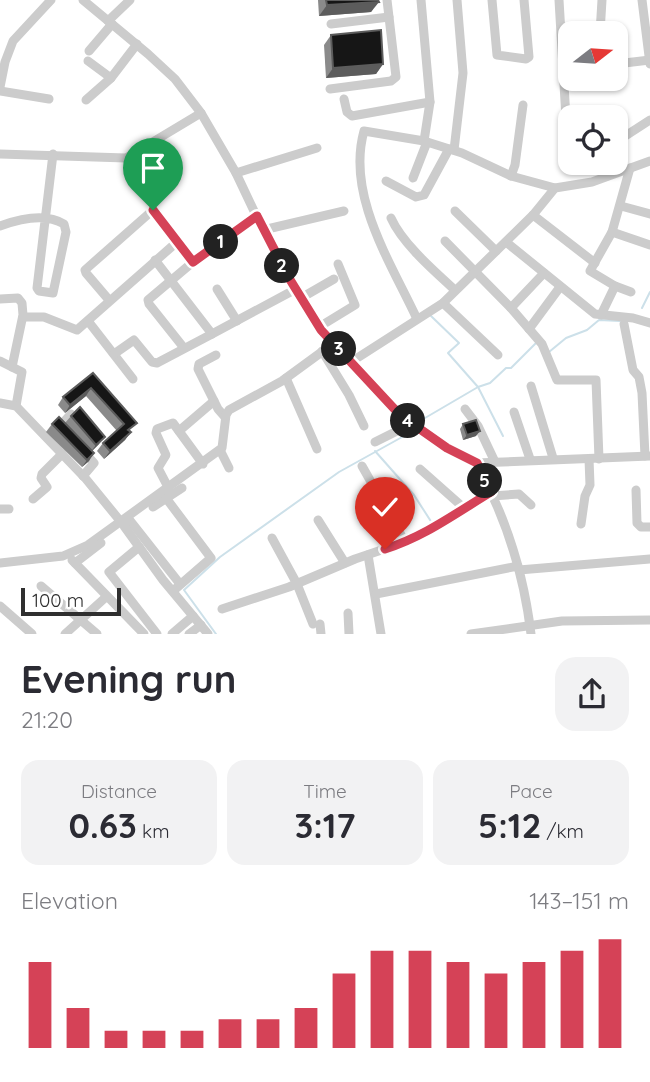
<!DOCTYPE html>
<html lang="en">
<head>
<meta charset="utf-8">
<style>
  :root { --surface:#fff; --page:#f2f2f3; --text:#2b2b33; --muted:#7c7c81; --accent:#d54257 }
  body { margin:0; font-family:Quicksand,sans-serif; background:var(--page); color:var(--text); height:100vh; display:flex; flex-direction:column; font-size:26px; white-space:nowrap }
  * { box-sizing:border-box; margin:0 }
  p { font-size:23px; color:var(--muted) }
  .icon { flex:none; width:38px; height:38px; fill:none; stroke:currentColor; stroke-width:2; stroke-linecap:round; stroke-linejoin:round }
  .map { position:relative; height:634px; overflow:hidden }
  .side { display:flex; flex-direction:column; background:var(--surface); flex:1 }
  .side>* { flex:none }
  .needle { width:46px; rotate:73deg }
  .fabs { position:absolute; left:558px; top:21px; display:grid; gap:14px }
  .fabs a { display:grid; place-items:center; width:70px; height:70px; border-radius:14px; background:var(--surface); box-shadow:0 2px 5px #0004; font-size:35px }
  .scale { position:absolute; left:21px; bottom:18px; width:100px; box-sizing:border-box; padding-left:7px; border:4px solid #2f2f2f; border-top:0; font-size:19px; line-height:24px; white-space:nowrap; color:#2f2f2f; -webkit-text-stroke:5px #fff; paint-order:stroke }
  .pin { position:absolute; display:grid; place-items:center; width:60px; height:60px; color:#fff; margin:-72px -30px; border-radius:50% 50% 50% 0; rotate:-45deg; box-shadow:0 0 7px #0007 }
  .pin .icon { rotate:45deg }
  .km { position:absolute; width:35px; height:35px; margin:-18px; border-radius:50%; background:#222; color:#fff; font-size:19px; line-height:35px; text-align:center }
  .round { display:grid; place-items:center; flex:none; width:74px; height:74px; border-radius:21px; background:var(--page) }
  .overview { display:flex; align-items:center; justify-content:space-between; height:119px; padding:0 21px }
  h1 { font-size:38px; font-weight:700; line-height:52px }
  .stats { display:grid; grid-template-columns:repeat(3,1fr); gap:10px; height:119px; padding:7px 21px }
  .stats div { display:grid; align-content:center; border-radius:18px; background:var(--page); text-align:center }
  .stats b { font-size:35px; font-weight:700 }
  .stats small { font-size:19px; font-weight:400 }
  .stats p { font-size:19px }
  .chart { height:196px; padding:14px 21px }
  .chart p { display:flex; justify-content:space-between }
  .chart svg { width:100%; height:126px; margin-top:7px; stroke:var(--accent); stroke-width:6 }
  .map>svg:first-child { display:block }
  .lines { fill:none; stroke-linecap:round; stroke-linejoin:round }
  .stream { stroke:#cce0e9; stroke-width:2 }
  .minor { stroke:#ccc; stroke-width:9 }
  .wall { fill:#8a8a8a }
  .shaded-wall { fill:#5c5c5c }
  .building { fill:#161616; stroke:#5c5c5c; stroke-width:2 }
  .route-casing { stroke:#fff; stroke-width:14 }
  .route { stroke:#d54257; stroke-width:9 }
</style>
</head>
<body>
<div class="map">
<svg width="650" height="634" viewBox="0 0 650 634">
  <rect width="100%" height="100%" fill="#fff"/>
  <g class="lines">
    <g class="stream">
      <polyline points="642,308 650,292"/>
      <polyline points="431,316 459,343 448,353 478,387 503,436"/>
      <polyline points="549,352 566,338 587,330 599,320 620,321"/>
      <polyline points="425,418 478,387 490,383 506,368 511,368 537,342"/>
      <polyline points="375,451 414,495 432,523"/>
      <polyline points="216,634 184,590 220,557 339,472 413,431"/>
    </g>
    <g class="minor">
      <polyline points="83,0 148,54 175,79 201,113 236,173 263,230 321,329 405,419 447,448 476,463 650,456"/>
      <polyline points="421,0 430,102 424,141"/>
      <polyline points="492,0 497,55 526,59 529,57 524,0"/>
      <polyline points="559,0 567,135 570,144"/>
      <polyline points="642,0 650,64"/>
      <polyline points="108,21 130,0"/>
      <polyline points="331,24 389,17"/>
      <polyline points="600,33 602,0"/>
      <polyline points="89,51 112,24"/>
      <polyline points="88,61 111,78"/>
      <polyline points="616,64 650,60"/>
      <polyline points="0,87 5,62 13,41 51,0"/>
      <polyline points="330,89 391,81 396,77 387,0"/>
      <polyline points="0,91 49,99"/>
      <polyline points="344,99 347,112 352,116 430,102"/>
      <polyline points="86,100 111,78 137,44"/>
      <polyline points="616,142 650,120"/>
      <polyline points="454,150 463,73 457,0"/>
      <polyline points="0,154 126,158 201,113"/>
      <polyline points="630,168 612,232 590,271 615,286 631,292"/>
      <polyline points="236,173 317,148"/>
      <polyline points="511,176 515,165 523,105"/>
      <polyline points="413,178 427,142"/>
      <polyline points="386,181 416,197 424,195 449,149"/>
      <polyline points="621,206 650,214"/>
      <polyline points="455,211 496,251"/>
      <polyline points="533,215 595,263"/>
      <path d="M391,218C402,243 434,271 455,290"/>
      <path d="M0,226C19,219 46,213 64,224L66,232L53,293L39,291L37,288L53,154"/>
      <polyline points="263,230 344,211"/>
      <polyline points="612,232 650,245"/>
      <polyline points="445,241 511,308 542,344 557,380 596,380 599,459"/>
      <polyline points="506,242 595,314 633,318 650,323"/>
      <polyline points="155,260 212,334 296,289"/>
      <polyline points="217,289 237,321"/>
      <polyline points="301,298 334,279"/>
      <polyline points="0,299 18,298 22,303 23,315 12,367"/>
      <polyline points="109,300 86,273 85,270 153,210 193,262"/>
      <polyline points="443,303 498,355"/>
      <polyline points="511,308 544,273"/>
      <polyline points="601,315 615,286"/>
      <polyline points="23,317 44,317 77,330 177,242"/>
      <path d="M417,319C391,263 346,195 364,131L424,141L462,153L511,176L555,188"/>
      <polyline points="88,321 133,379"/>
      <polyline points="624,324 633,370 639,377 642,393 645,456"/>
      <polyline points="319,327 355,305 338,264"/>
      <polyline points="529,329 560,287"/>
      <polyline points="184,348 149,304 148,300 193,262 257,216"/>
      <polyline points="322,351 349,395 364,426"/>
      <polyline points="114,354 134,340 152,362 157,363 212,334"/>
      <polyline points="216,355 199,364 198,369 218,409 225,417"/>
      <polyline points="0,361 22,372 16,406"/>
      <polyline points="351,362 443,303 533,215 555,188 592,182 650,161"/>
      <polyline points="286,378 317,449"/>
      <polyline points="531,386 553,458"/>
      <polyline points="0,403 16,406 86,479 121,522"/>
      <polyline points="465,409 478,426 495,462"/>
      <polyline points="514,412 530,459"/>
      <polyline points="65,431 61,425 71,414"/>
      <polyline points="179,431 214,401"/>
      <polyline points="375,442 411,424"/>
      <polyline points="220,450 229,468"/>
      <path d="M476,463C505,515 524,575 531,634"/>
      <polyline points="362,466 405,542"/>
      <polyline points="420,469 464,508"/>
      <polyline points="83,476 94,463 84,452"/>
      <polyline points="169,489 158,468 166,455 156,433 157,429 173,423 203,464"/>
      <polyline points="636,490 637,523 641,527 650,527"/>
      <polyline points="492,496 519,494 531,505"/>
      <polyline points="166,498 211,558 173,591"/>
      <polyline points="33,499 47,487 41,478 42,474 62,454"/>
      <polyline points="153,507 182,488"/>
      <polyline points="0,509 9,509"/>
      <polyline points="128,518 180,584"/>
      <polyline points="318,520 345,563"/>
      <polyline points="581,524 585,496 590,485 589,459"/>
      <polyline points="124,526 163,580 208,634"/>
      <polyline points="272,538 297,584 313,624"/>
      <polyline points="139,547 109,572 157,634"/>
      <polyline points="368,555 381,634"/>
      <polyline points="72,560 144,634"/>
      <polyline points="0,563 63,556 88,545 222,448 226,415 229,410 282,381 334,343"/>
      <polyline points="75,563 101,543"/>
      <polyline points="519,570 650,559"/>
      <polyline points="41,586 97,634"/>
      <polyline points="376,594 518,566"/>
      <polyline points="0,606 32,634"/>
      <polyline points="222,609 289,587 355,559 405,542 445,521 491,492"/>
      <polyline points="348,613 349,634"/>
      <polyline points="320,624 321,634"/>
      <polyline points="65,634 106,597"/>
      <polyline points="172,634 193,616"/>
      <polyline points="189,634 201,625"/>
      <polyline points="471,634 562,621 650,620"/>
    </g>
  </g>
  <g class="wall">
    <polygon points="318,0 378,0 371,12 319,16"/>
    <polygon points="331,35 383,64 376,74 326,78 324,45"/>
    <polygon points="93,373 131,431 125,440 104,459 97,451 103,443 117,431 86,396 65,413 58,405 63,397"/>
    <polygon points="71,416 99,444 92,451 89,461 82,467 46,432 52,424 65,423"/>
    <polygon points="463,424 476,436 463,440 460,429"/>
  </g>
  <g class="shaded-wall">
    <polygon points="379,2 371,12 319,16 327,5"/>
    <polygon points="383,64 376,74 326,78 333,68"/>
    <polygon points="91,388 86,396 65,413 70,405"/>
    <polygon points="480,431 476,436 463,440 467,435"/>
    <polygon points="131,432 125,440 104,459 110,451"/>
    <polygon points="105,437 99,444 90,453 96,445"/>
    <polygon points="94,453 89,461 82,467 87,460"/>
  </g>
  <g class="building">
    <polygon points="326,0 378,0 379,2 327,5"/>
    <polygon points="381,30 383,64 333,68 331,35"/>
    <polygon points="93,373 137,423 128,430 131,432 110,451 103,443 124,424 91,388 70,405 63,397"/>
    <polygon points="80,407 105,437 96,445 71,416"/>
    <polygon points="59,417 94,453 87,460 52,424"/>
    <polygon points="476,420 480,431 467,435 463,424"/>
  </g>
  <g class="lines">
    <defs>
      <path id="route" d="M153,210L193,262L257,216L289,278L321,330L400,415L447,448L477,463L491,492C456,513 424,537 385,549"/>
    </defs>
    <use href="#route" class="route-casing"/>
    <use href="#route" class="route"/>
  </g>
</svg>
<div class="fabs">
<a><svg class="needle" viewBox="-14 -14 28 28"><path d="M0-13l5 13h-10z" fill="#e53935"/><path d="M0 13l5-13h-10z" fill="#7c7c81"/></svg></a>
<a><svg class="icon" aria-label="locate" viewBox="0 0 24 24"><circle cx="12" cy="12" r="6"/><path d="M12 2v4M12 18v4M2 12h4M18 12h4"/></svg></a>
</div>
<div class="scale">100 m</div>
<div class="pin" style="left:153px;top:210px;background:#1e9e55"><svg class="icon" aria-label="arrive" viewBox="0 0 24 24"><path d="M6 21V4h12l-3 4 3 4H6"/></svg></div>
<div class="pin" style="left:385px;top:549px;background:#d93025"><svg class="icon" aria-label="check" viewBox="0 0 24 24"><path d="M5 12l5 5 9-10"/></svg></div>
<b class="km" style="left:221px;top:242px">1</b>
<b class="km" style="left:282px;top:266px">2</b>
<b class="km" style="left:339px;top:349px">3</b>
<b class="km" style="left:408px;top:421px">4</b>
<b class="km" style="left:485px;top:481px">5</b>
</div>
<section class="side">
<div class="overview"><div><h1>Evening run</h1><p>21:20</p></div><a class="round"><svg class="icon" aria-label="share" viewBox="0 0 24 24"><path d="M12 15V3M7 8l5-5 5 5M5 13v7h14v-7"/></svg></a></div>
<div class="stats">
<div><p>Distance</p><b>0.63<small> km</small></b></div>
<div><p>Time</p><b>3:17</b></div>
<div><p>Pace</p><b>5:12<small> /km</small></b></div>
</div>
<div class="chart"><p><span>Elevation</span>143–151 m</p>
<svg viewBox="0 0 160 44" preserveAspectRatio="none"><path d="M5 44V14M15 44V30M25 44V38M35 44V38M45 44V38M55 44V34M65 44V34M75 44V30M85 44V18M95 44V10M105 44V10M115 44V14M125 44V18M135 44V14M145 44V10M155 44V6"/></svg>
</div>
</section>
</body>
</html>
